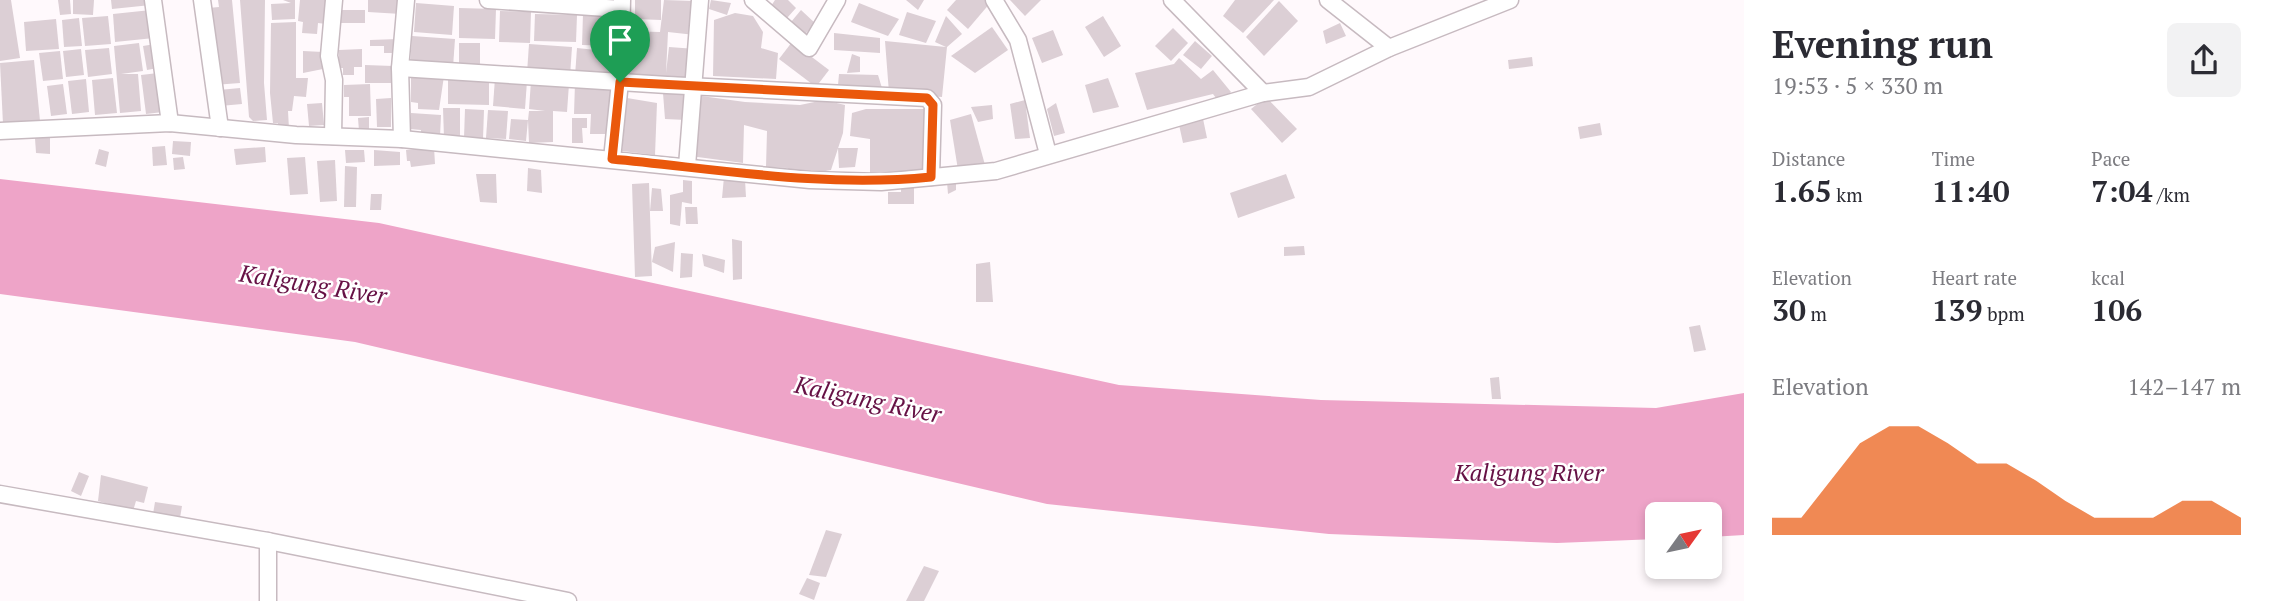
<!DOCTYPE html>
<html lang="en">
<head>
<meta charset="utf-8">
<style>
  :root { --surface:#fff; --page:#f2f2f3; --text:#2b2b33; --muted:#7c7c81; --accent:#ea580c }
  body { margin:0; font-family:"PT Serif",serif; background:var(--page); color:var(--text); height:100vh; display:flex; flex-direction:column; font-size:26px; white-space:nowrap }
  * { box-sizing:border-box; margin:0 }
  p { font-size:23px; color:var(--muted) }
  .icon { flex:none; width:38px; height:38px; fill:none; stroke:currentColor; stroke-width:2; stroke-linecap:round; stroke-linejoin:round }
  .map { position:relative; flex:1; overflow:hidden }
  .side { display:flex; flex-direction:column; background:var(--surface); width:525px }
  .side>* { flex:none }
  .needle { width:46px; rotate:57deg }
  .fabs { position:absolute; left:1645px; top:502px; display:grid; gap:14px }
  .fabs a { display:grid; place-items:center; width:77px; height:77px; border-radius:10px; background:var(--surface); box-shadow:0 4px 10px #0003; font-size:35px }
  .pin { position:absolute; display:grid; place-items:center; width:60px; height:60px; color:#fff; margin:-72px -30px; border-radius:50% 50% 50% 0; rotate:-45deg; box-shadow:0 0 7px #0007 }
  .pin .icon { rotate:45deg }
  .round { display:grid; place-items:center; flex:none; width:74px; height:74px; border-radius:10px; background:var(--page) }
  .overview { display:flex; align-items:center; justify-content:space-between; height:119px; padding:0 28px }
  h1 { font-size:38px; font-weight:700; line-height:52px }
  .figures { display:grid; grid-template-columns:repeat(3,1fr); gap:10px; height:119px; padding:7px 28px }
  .figures div { display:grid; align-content:center }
  .figures b { font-size:30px; font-weight:700 }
  .figures small { font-size:19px; font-weight:400 }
  .figures p { font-size:19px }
  .chart { height:196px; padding:14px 28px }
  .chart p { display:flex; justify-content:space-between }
  .chart svg { width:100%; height:126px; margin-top:7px; fill:var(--accent); opacity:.7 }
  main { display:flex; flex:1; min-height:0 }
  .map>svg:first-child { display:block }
  .water { fill:#eea4c8 }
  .building { fill:#dccfd5 }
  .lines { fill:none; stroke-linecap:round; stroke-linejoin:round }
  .minor-casing { stroke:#c7bac0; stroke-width:19 }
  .minor { stroke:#fff; stroke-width:16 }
  .route-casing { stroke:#fff; stroke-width:14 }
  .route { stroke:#ea580c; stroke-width:9 }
  .labels { text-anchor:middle; stroke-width:5; stroke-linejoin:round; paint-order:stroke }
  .water-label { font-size:24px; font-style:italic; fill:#661145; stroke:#fff }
</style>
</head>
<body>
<main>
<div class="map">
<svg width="1744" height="601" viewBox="0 0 1744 601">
  <rect width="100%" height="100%" fill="#fff9fc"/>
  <polygon class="water" points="0,179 379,223 1119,385 1321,400 1656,408 1744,393 1744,535 1710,537 1710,514 1657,514 1657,539 1557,543 1329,534 1047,504 355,342 0,294"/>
  <g class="building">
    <polygon points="0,0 11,0 20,58 0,61"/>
    <polygon points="58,0 70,0 71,14 60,15"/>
    <polygon points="73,0 94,0 93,15 73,14"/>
    <polygon points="111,0 150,0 151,5 112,9"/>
    <polygon points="218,0 232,0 240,83 214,85 208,8 219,7"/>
    <polygon points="240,0 265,0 264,83 267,120 253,121 249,117"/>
    <polygon points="283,0 295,0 295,19 272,20 271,4 291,3"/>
    <polygon points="300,0 327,0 326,24 318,23 317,34 302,33 303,22 298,21"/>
    <polygon points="368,0 402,0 401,14 368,12"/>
    <polygon points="635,0 661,0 661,20 635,19"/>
    <polygon points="664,0 694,1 695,35 668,32 666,73 669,47 696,49 690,83 626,77 622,31 660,32"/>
    <polygon points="711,0 731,3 727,15 709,9"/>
    <polygon points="775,0 788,0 796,8 787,18 771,6"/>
    <polygon points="906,0 924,0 918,10"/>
    <polygon points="956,0 989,0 991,2 968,29 947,10"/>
    <polygon points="1010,0 1041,0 1025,16"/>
    <polygon points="1235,0 1274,0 1243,33 1223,16"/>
    <polygon points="1279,1 1298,21 1264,56 1246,37"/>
    <polygon points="416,3 454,6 452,35 414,32"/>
    <polygon points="859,3 899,19 888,36 851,22"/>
    <polygon points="459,8 496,9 495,39 459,38"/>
    <polygon points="151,10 154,38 115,42 113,14"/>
    <rect x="340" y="10" width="25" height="13"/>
    <polygon points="801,10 816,24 804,35 791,22"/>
    <polygon points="500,11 531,12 530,43 499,42"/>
    <polygon points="907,12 936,21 926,43 899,35"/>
    <polygon points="735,13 753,16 763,32 761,48 778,53 776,79 713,76 714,20"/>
    <polygon points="535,14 577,15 576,42 534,41"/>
    <polygon points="583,14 615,15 615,46 582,45"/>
    <polygon points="108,16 111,44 85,46 82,18"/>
    <polygon points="946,16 962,34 947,47 942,97 889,93 885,41 946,47 935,42"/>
    <polygon points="1103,16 1121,46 1104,57 1085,27"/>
    <polygon points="79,18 82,46 64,47 62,20"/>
    <polygon points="56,19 59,49 26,51 24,22"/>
    <polygon points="296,22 296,78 308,78 306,97 294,96 292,111 288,111 289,129 278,129 278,123 273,123 270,93 271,23"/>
    <polygon points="1340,23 1346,36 1326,44 1323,31"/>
    <polygon points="992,27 1008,50 975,73 951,56"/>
    <polygon points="1173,28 1188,43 1171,61 1155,46"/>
    <polygon points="1053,30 1063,55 1042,63 1032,38"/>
    <polygon points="834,33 880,38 880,53 834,50"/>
    <polygon points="412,36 455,39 453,67 410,65"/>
    <polygon points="398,39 399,53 384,53 384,46 370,46 370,40"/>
    <polygon points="1195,41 1212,56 1201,69 1183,55"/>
    <polygon points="792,42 829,70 816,87 779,59"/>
    <polygon points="139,43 143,71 121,74 138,74 141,111 120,113 114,46"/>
    <polygon points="459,43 480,43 480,68 459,67"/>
    <polygon points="155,44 158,68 147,70 143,46"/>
    <polygon points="529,44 572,47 570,76 527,73"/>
    <polygon points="109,48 112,74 88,77 85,50"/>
    <polygon points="577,48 615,52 612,79 575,76"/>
    <polygon points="81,49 84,75 66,77 63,51"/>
    <polygon points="362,49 362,67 354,67 354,75 343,75 343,68 339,68 339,50"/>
    <polygon points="60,51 63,79 43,81 39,53"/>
    <polygon points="303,51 323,52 323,69 303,73"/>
    <polygon points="852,54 860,57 860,72 847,73"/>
    <polygon points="1532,57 1533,66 1509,69 1508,60"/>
    <polygon points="1179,58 1201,79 1213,70 1231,92 1219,102 1213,94 1147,110 1135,73 1174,64"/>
    <polygon points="34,60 40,121 3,124 0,63"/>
    <polygon points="365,65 393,66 392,83 365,83"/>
    <polygon points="158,73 163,112 146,114 141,75"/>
    <polygon points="839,74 878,75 882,88 838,85"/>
    <polygon points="411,75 444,76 439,110 418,109 418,103 411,102"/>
    <polygon points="448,76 489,77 489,105 448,104"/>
    <polygon points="113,78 117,113 95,115 92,80"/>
    <polygon points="495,78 527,81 525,109 493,106"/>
    <polygon points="1108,78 1119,107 1093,113 1085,85"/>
    <polygon points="86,79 89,112 72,114 68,81"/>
    <polygon points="531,81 569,84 567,112 553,111 553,142 529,143 528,120 526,141 509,139 511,119 528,120 529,111 545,111 529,109"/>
    <polygon points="575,83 613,84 612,134 590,134 591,114 574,114"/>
    <polygon points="63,84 67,114 51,116 47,86"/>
    <polygon points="370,84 371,116 349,116 349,97 344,97 344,85"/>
    <polygon points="240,88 242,104 220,106 219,90"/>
    <polygon points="685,90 686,120 665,119 663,93"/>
    <polygon points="694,95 745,102 800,105 824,100 845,105 843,133 831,170 798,176 787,168 766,167 767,131 744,125 743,163 690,156"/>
    <polygon points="1266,97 1297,129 1282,143 1251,109"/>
    <polygon points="391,98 391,127 377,127 376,99"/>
    <polygon points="627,98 657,103 655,155 622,151"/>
    <polygon points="1025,100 1030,138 1015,139 1010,104"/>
    <polygon points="322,103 324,125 309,126 307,104"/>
    <polygon points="1056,103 1065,133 1054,136 1047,109"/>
    <polygon points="992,105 993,119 978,122 971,107"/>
    <polygon points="443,108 460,108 460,138 444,138"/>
    <polygon points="465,109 484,110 483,139 464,138"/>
    <polygon points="866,109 927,109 929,170 870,173 870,139 850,136 852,113"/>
    <polygon points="488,110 508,111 506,139 486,138"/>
    <polygon points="411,113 441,115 440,137 421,135 421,130 410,129"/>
    <polygon points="971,114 985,165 958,170 950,120"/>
    <polygon points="1202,114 1207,138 1183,143 1178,120"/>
    <polygon points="369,117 369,131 359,131 358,118"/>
    <polygon points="572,118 587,118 587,128 582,128 583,143 572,143"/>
    <polygon points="1600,123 1602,135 1580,139 1578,127"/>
    <polygon points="35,138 50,138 50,154 36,153"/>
    <polygon points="173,141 191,142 190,156 172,154"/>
    <polygon points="165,146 167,165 153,166 152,147"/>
    <polygon points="265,147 266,162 236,165 234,149"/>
    <polygon points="434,147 435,164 411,167 410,161 407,161 406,150"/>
    <polygon points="838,148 858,148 855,167 839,168"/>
    <polygon points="99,149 109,152 106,167 95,164"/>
    <polygon points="345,150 364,150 365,162 346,163"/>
    <polygon points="374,150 400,152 400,165 374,166"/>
    <polygon points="183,157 185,169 174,170 173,158"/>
    <polygon points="305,157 308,194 290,195 287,158"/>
    <polygon points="335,160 337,201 320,202 317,161"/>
    <polygon points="345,166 357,167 356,207 344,207"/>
    <polygon points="528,168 541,170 542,193 527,191"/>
    <polygon points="476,174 496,174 497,203 480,202"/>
    <polygon points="1286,174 1295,198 1238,218 1230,193"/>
    <polygon points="724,177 745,180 746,197 722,198"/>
    <polygon points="683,180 692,181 692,204 682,202 680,226 670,224 670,195 683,192"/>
    <polygon points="947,182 956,182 956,190 948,194"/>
    <polygon points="649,183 652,276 635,277 632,184"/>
    <polygon points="901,183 914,183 914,204 888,204 888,192 901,192"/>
    <polygon points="652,188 661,189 663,211 650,211"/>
    <polygon points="371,194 382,194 381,210 370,210"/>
    <polygon points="685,207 697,207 698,224 686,224"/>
    <polygon points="732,239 742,241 742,279 733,280"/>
    <polygon points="675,242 673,272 652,262 655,247"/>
    <polygon points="1304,246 1305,255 1284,256 1284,247"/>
    <polygon points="681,253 693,254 692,277 680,278"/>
    <polygon points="702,254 725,260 724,273 704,266"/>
    <polygon points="990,262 993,302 976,302 976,264"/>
    <polygon points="1700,325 1706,350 1694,352 1689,327"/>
    <polygon points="1499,377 1501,399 1492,399 1490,378"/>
    <polygon points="79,472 89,476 81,496 71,491"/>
    <polygon points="101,475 148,487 144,503 136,501 133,511 98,501"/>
    <polygon points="155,502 182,506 180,518 153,514"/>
    <polygon points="826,530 842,534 826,577 809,575"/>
    <polygon points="924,566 939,571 924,601 906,601"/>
    <polygon points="807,578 820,583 814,600 799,594"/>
  </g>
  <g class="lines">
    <defs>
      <g id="minor">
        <polyline points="153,0 170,123"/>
        <polyline points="202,0 220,128"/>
        <polyline points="488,0 621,9"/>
        <polyline points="753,0 809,48 837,0"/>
        <polyline points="994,0 1018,40 1048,154"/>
        <polyline points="1172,0 1263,93"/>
        <polyline points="1328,0 1389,48"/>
        <polyline points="400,68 667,85 927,98 933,105 931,177"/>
        <polyline points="0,131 170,123 296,135 402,139 810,180 881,182 996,171 1263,93 1309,87 1389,48 1510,0"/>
        <polyline points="333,136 334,80 329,56 334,0"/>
        <polyline points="402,139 400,68 406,0"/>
        <polyline points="612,159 620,82 622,0"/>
        <polyline points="687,166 700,0"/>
        <polyline points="0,494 268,541 568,601"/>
        <polyline points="268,601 268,541"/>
      </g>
    </defs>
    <use href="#minor" class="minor-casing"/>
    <use href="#minor" class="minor"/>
  </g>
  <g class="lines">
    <defs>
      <path id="route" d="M620,82L927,98L933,105L931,177C824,188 718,169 612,159Z"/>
    </defs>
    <use href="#route" class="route-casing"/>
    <use href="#route" class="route"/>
  </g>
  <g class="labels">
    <g class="water-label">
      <text transform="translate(313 285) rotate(9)" y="8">Kaligung River</text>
      <text transform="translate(868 400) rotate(12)" y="8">Kaligung River</text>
      <text x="1529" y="481">Kaligung River</text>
    </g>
  </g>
</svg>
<div class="fabs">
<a><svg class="needle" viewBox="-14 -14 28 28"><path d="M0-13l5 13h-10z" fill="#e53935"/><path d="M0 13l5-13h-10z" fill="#7c7c81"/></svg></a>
</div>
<div class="pin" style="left:620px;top:82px;background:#1e9e55"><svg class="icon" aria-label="arrive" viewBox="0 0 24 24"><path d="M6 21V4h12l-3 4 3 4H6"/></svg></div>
</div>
<section class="side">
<div class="overview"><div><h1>Evening run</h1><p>19:53 · 5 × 330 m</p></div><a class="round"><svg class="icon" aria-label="share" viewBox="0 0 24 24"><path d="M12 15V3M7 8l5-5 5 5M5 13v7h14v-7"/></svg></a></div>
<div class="figures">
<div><p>Distance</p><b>1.65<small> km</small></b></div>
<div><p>Time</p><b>11:40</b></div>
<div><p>Pace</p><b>7:04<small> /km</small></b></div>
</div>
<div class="figures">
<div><p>Elevation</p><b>30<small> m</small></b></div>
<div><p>Heart rate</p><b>139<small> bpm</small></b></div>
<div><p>kcal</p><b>106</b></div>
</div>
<div class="chart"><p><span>Elevation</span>142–147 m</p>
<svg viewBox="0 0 160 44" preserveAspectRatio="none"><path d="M0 44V38L10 38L20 25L30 12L40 6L50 6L60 12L70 19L80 19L90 25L100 32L110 38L120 38L130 38L140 32L150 32L160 38V44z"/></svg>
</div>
</section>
</main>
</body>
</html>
